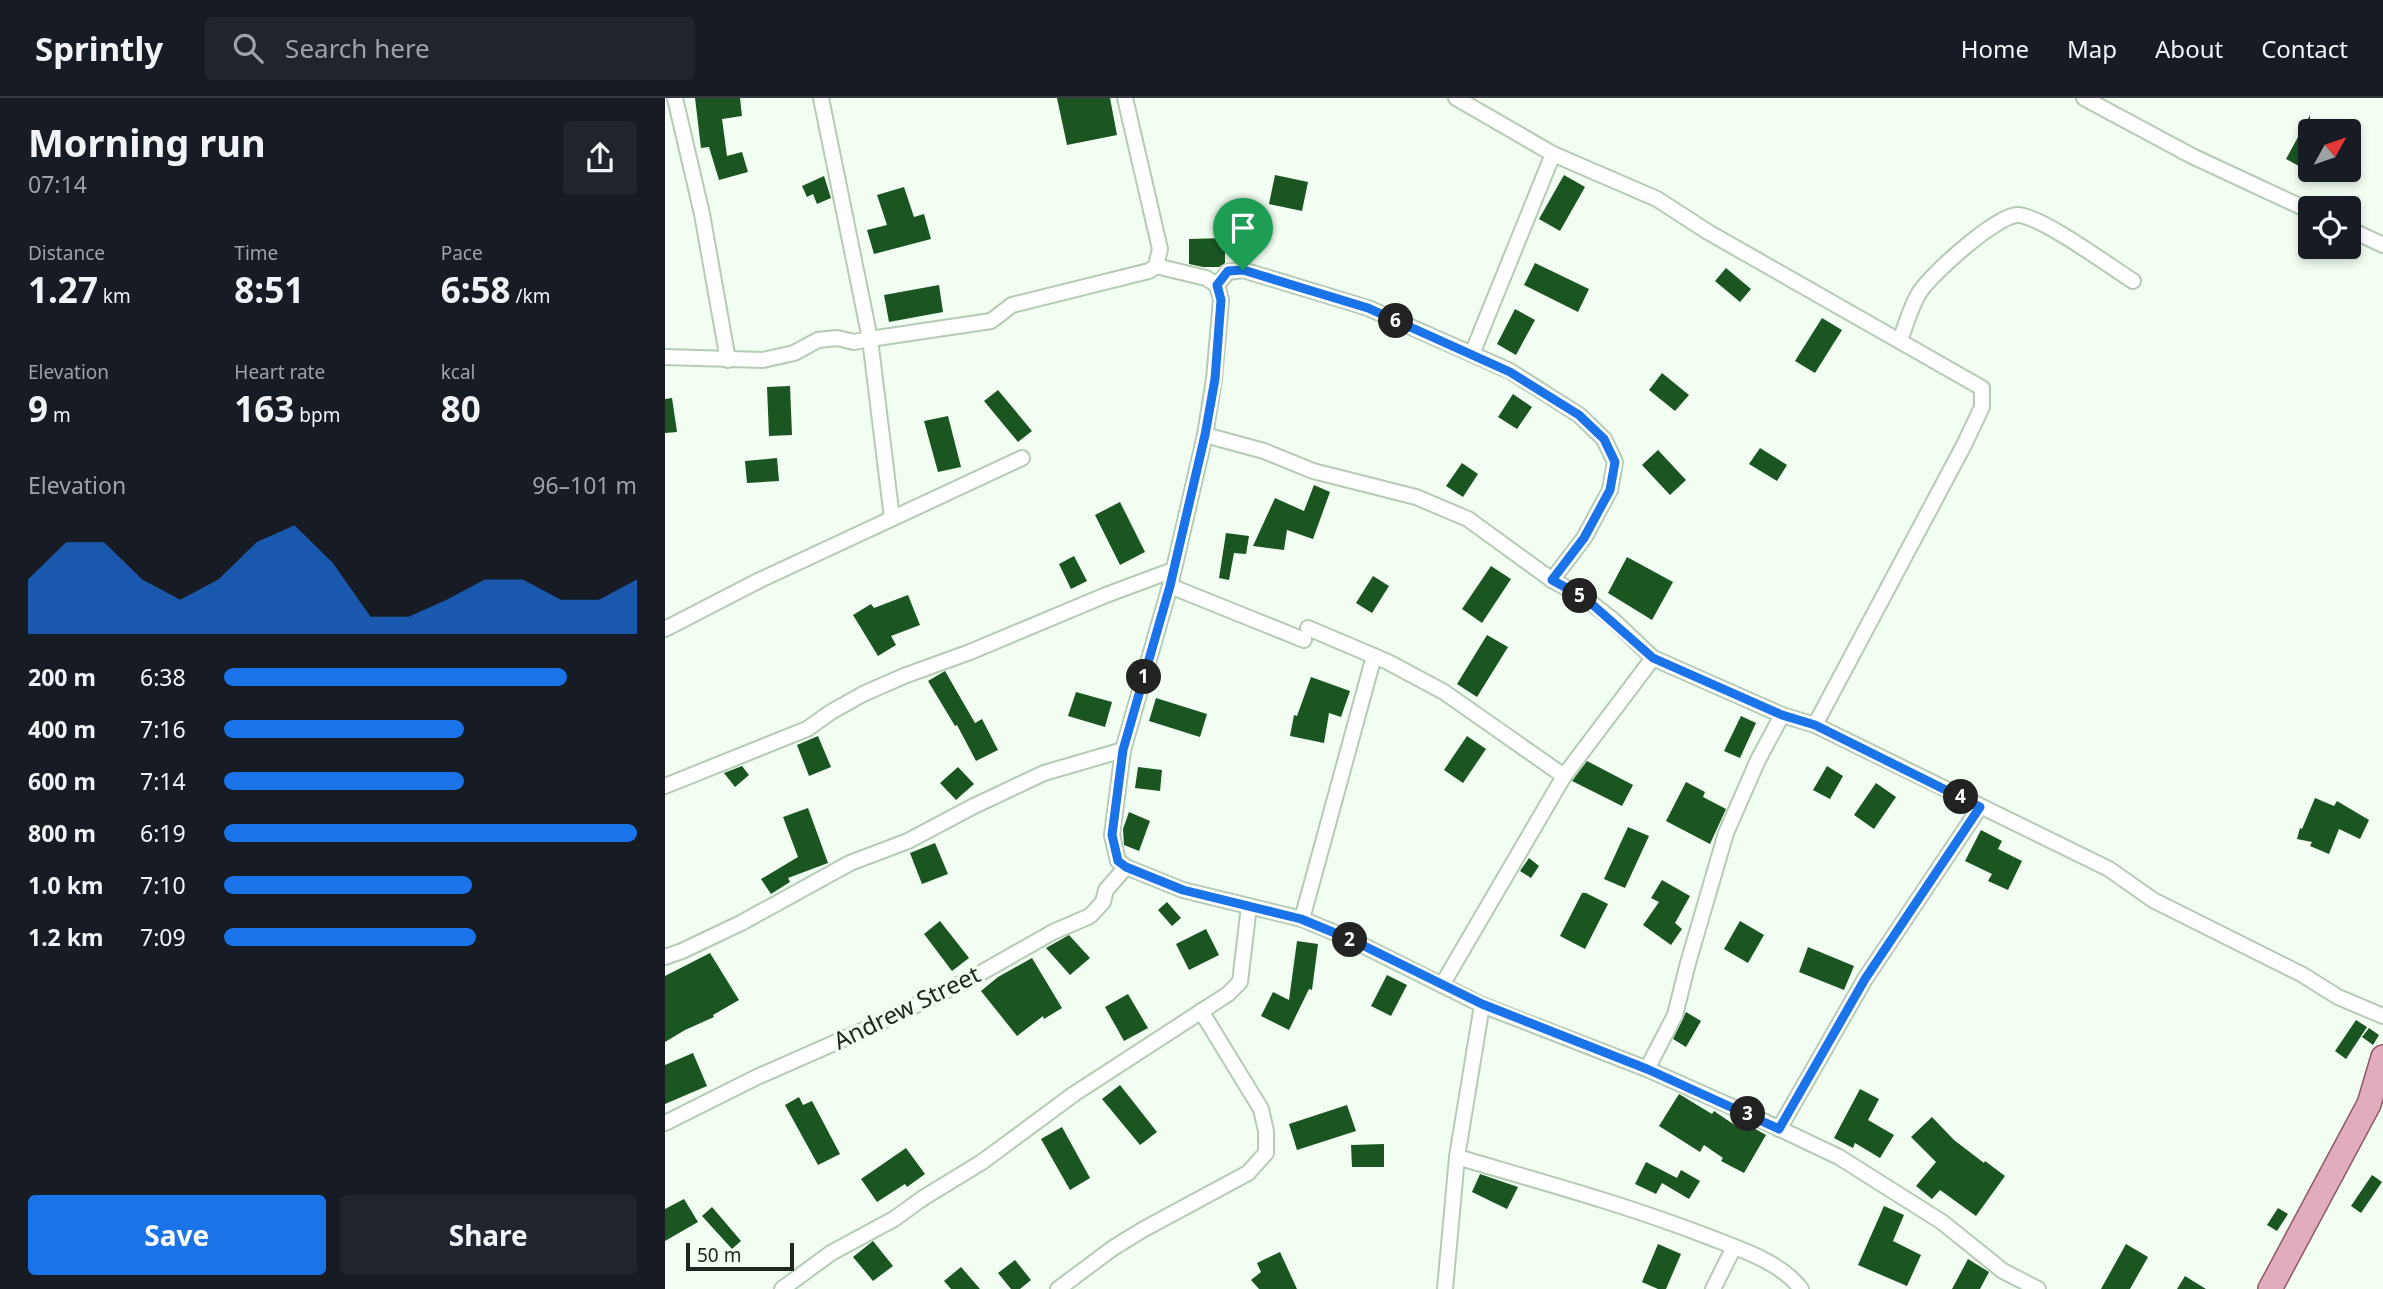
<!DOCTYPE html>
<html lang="en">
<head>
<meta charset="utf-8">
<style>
  :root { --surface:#171b24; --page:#20242c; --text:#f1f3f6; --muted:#9ea1a6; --line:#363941; --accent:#1a73e8 }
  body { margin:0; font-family:"Noto Sans",sans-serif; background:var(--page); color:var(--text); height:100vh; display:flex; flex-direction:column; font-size:26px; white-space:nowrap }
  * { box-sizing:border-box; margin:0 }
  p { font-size:23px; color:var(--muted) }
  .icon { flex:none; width:38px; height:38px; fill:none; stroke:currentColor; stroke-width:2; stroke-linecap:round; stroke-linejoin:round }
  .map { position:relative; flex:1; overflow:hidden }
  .sheet { display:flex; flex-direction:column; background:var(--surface); width:665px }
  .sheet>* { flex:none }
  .needle { width:46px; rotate:50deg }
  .buttons { position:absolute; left:1633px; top:21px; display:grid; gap:14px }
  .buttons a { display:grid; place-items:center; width:63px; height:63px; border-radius:7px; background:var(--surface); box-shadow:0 4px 10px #0003; font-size:35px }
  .scale { position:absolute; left:21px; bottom:18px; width:108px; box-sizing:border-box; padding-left:7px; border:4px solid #1e261e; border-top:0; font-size:19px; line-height:24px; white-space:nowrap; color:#1e261e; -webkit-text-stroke:5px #f1fef1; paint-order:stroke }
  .pin { position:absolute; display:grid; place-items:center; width:60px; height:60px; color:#fff; margin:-72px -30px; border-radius:50% 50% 50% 0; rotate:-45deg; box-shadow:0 0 7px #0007 }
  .pin .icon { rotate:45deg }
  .km { position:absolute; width:35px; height:35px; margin:-18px; border-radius:50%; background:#222; color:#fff; font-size:19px; line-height:35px; text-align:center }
  .round { display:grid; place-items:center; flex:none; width:74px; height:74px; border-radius:7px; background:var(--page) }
  .head { display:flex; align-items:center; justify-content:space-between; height:119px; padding:0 28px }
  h1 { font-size:38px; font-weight:700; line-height:52px }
  .metrics { display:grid; grid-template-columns:repeat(3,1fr); gap:10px; height:119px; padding:7px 28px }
  .metrics div { display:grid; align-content:center }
  .metrics b { font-size:35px; font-weight:700 }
  .metrics small { font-size:19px; font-weight:400 }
  .metrics p { font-size:19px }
  .chart { height:196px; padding:14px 28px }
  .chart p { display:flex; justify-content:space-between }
  .chart svg { width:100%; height:126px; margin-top:7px; fill:var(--accent); opacity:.7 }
  .cta { display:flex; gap:14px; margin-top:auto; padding:14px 28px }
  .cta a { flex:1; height:80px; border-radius:7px; background:var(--accent); color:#fff; font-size:28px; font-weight:700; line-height:80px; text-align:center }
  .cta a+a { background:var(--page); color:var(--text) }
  ul { padding:0 28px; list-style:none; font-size:23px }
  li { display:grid; grid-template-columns:112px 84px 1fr; align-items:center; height:52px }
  li i { height:18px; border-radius:9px; background:var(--accent) }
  header { display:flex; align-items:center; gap:42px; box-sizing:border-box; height:98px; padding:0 35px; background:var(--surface); border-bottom:2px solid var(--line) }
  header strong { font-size:33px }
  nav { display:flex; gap:38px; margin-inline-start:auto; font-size:24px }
  .search { width:490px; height:63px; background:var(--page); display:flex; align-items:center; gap:18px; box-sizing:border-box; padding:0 24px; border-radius:7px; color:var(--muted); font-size:26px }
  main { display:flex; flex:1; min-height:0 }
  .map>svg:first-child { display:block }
  .building { fill:#1b5622 }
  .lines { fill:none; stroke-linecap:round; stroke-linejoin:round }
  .street-casing { stroke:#b5cbb5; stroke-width:18 }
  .primary-casing { stroke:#905969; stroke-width:26 }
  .street { stroke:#fff; stroke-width:14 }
  .primary { stroke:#e1acbd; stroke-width:23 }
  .route-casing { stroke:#fff; stroke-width:14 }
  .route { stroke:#1a73e8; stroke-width:9 }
  .labels { text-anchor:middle; stroke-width:7; stroke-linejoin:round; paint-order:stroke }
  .street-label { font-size:24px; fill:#1e261e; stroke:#f1fef1 }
</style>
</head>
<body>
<header>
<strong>Sprintly</strong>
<div class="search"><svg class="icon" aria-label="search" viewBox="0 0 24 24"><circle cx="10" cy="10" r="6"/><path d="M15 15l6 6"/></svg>Search here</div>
<nav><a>Home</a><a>Map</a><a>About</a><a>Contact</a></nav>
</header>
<main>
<section class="sheet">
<div class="head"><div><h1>Morning run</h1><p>07:14</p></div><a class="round"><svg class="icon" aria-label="share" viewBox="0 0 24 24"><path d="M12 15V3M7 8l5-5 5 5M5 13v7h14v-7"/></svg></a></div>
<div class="metrics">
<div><p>Distance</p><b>1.27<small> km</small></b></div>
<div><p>Time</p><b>8:51</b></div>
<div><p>Pace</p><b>6:58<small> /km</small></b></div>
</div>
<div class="metrics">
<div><p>Elevation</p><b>9<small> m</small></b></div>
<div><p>Heart rate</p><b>163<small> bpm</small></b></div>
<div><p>kcal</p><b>80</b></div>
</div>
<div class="chart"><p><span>Elevation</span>96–101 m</p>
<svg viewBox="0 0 160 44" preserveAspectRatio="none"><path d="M0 44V25L10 12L20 12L30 25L40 32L50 25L60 12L70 6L80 19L90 38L100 38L110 32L120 25L130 25L140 32L150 32L160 25V44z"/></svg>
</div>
<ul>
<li><b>200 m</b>6:38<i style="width:83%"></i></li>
<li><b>400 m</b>7:16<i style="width:58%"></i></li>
<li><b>600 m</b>7:14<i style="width:58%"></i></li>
<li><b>800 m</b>6:19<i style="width:100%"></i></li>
<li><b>1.0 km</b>7:10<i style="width:60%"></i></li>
<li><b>1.2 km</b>7:09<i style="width:61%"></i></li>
</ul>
<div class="cta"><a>Save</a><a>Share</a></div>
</section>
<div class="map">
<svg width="1718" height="1191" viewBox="0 0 1718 1191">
  <rect width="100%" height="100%" fill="#f1fef1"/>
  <g class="building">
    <polygon points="30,0 75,0 77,18 57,21 62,58 77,54 83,74 54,82 44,49 36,50"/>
    <polygon points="392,0 445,0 452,37 402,47"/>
    <polygon points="1645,17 1645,74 1621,61"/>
    <polygon points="610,77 643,84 637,113 604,106"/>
    <polygon points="899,77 920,89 895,133 874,121"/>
    <polygon points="159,78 166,100 152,106 148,96 142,99 137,88"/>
    <polygon points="239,89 249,119 259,116 266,141 209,156 202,132 222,127 212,97"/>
    <polygon points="560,140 560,165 554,169 538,169 524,166 524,141"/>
    <polygon points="870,165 924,191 913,214 859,187"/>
    <polygon points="1061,170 1086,191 1075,204 1050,183"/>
    <polygon points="274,187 278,214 224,224 219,197"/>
    <polygon points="850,211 870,222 851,257 832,246"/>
    <polygon points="1157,220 1177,232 1150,275 1130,263"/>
    <polygon points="997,275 1024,297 1010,313 984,292"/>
    <polygon points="125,288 127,337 104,338 102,289"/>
    <polygon points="333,292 367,333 353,344 319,303"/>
    <polygon points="848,296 867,309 852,331 833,319"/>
    <polygon points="7,300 12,334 0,335 0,301"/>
    <polygon points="283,318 296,369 273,374 259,323"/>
    <polygon points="1095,350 1122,367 1112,383 1084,366"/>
    <polygon points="993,352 1021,382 1005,397 977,367"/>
    <polygon points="112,360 114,383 82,385 80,363"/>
    <polygon points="797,365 813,376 798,399 781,388"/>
    <polygon points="649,387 665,394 648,441 622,432 619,452 588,448 610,400 639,413"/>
    <polygon points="455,404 480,454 455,467 430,417"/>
    <polygon points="561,435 584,438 581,456 569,455 564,482 554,480"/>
    <polygon points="409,458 422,483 406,491 394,466"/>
    <polygon points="962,459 1008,484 987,522 943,495"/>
    <polygon points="826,468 846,481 817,525 797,511"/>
    <polygon points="708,478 724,488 707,515 691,505"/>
    <polygon points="243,497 255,527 226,538 231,547 213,558 188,517 206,506 209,510"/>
    <polygon points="822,537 843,549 812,599 792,586"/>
    <polygon points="280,573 310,625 317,621 333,652 311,663 292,627 290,628 263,583"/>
    <polygon points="646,579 685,593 676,619 664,615 659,645 625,638 629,617 632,618"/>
    <polygon points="411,594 447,604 440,629 403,618"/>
    <polygon points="491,600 542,616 535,639 484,623"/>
    <polygon points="1076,618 1091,625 1075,660 1059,653"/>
    <polygon points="153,638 166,669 144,678 132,647"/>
    <polygon points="802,638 821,651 798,685 779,672"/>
    <polygon points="922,663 968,687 957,708 907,683"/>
    <polygon points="77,668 84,677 70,689 59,675"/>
    <polygon points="1162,668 1178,678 1165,701 1148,692"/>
    <polygon points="293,669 309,686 291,702 275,685"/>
    <polygon points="473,669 497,672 495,693 470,690"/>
    <polygon points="1021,684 1040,694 1038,699 1061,711 1045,746 1001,723"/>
    <polygon points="1211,685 1231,699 1209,731 1189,717"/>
    <polygon points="1650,700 1669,708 1672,703 1704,722 1695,741 1674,731 1664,756 1645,748 1647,744 1632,741 1635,730 1637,731"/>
    <polygon points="143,710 163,765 123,780 125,784 106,796 96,781 133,759 118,719"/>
    <polygon points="464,714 485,723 474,753 459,747 458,731"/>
    <polygon points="963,729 984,738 960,790 939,781"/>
    <polygon points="1316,732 1337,743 1333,751 1357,763 1343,792 1323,783 1327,776 1300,763"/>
    <polygon points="270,745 283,776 257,786 245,755"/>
    <polygon points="864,760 874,768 866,780 855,773"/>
    <polygon points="997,782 1025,798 1010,825 1017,831 1006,847 978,827 994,804 986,800"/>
    <polygon points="917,795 921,795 943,806 920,851 895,838"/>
    <polygon points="502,804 516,820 507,828 493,812"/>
    <polygon points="275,823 304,860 287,873 259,836"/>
    <polygon points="1075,823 1099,837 1083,865 1059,851"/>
    <polygon points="541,831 554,857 524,872 511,846"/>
    <polygon points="404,837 425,860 405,877 381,850"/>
    <polygon points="632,843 653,846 647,892 644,891 624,932 596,918 608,894 624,902"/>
    <polygon points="1143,849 1189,868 1179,892 1134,874"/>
    <polygon points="45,855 74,902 48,917 49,919 20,932 0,944 0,878"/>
    <polygon points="367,860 397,910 379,921 378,918 352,938 316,893 333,879"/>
    <polygon points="722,877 742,887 726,918 706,908"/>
    <polygon points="463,896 483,930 459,943 440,909"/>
    <polygon points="1021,914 1036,923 1021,949 1008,941"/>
    <polygon points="1691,922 1702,929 1681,961 1670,953"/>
    <polygon points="1704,930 1714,937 1708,947 1697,939"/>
    <polygon points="28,955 42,988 0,1006 0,967"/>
    <polygon points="455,987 492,1034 475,1047 437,1001"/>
    <polygon points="1195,991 1214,1001 1203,1022 1229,1037 1215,1060 1190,1045 1188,1050 1169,1040"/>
    <polygon points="1014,996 1047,1016 1049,1013 1074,1030 1078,1024 1101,1037 1079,1075 1056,1063 1058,1060 1039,1047 1035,1054 994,1028"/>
    <polygon points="134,999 138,1007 147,1003 175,1056 153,1067 120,1007"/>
    <polygon points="682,1007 691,1033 632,1052 624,1026"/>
    <polygon points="1267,1019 1289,1042 1319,1065 1320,1063 1340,1078 1311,1118 1275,1092 1267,1101 1251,1088 1271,1064 1246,1039"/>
    <polygon points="397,1029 425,1080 405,1092 376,1041"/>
    <polygon points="719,1046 719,1069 687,1069 686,1047"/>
    <polygon points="241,1050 260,1076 242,1089 240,1086 212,1104 196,1081"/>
    <polygon points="981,1064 1012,1080 1016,1072 1035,1083 1024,1101 997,1085 991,1096 970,1086"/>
    <polygon points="815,1076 853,1089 842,1111 807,1094"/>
    <polygon points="1707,1077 1717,1084 1696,1115 1686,1108"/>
    <polygon points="19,1101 33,1124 0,1143 0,1111"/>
    <polygon points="1219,1108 1239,1117 1228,1143 1256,1157 1242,1188 1193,1167"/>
    <polygon points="47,1109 76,1143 67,1151 37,1118"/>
    <polygon points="1613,1110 1623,1116 1612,1133 1602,1127"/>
    <polygon points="208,1143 228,1168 208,1183 188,1159"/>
    <polygon points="993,1146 1016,1156 1001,1191 993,1191 977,1184"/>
    <polygon points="1461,1146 1483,1159 1465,1191 1436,1191"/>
    <polygon points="615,1154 632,1191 594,1191 586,1182 596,1174 592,1165"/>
    <polygon points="1303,1161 1324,1174 1315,1191 1287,1191"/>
    <polygon points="350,1162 366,1182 355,1191 346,1191 333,1175"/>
    <polygon points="296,1169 315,1191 286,1191 279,1183"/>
    <polygon points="1520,1178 1541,1191 1512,1191"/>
  </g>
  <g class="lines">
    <defs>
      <g id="street">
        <polyline points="10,0 37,116 63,262"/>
        <polyline points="791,0 888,56 992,101 1043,134 1317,290 1317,309 1299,347 1150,627"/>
        <polyline points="1419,0 1527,58 1645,113"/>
        <polyline points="1684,131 1718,147"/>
        <polyline points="491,168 541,180 552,187 556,202 549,281 540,337 505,488 458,652 447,737 453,763 461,769 518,792 637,821 687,842 817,907 982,971 1092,1020 1174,1059 1277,1124 1338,1173 1373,1191"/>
        <polyline points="552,187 563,174 578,172 703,210 845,273 914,317 939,341 950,364 945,392 919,440 887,482"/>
        <path d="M1235,242C1241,227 1245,211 1253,197C1263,178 1331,118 1352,117C1374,116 1447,170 1468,183"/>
        <polyline points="807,256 888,56"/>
        <polyline points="0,259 98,262 129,255 153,242 172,240 189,244 205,241 156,0"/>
        <polyline points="540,337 599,353 648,373 751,399 803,421 887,482 920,500 948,522 988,560 1117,617"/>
        <polyline points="227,420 205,241 326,223 347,207 484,173 491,168 495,151 460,0"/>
        <polyline points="505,488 639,542"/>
        <polyline points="643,530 723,564 779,594 899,678"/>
        <polyline points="0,531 93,483 357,360"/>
        <polyline points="0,688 142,631 166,614 198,596 239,578 305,554 441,497 508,472"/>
        <polyline points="637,821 709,558"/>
        <polyline points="0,859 17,853 76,825 185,765 243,743 307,709 379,675 458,652"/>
        <polyline points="777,887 899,678 988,560"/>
        <polyline points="982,971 1010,917 1023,865 1061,735 1093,662 1117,617 1150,627 1444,771 1488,802 1638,877 1673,899 1718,918"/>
        <polyline points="0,1025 92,979 201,931 307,880 388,834 425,818 438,804 441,792 461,769"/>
        <polyline points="1114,1031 1200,881 1315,709"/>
        <path d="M792,1059C877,1084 962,1107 1044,1139C1075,1151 1116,1164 1136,1191"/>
        <polyline points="117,1191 166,1155 229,1121 258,1100 317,1064 409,996 563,896 575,884 584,808"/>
        <polyline points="393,1191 448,1150 479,1131 583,1075 601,1055 601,1033 596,1011 536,913"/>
        <polyline points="780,1191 792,1059 817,907"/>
        <polyline points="1048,1191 1069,1149"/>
      </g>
      <polyline id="primary" points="1605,1191 1704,1006 1718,959"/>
    </defs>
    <use href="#street" class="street-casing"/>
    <use href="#primary" class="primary-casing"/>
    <use href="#street" class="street"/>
    <use href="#primary" class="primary"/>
  </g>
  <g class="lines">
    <defs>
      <polygon id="route" points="578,172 703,210 845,274 914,317 939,341 950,364 945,392 919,440 887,482 920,500 988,560 1117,617 1150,627 1315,709 1200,881 1114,1031 982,971 817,906 687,842 636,821 518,792 461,769 453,763 447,737 458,652 505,488 540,337 550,281 556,202 552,187 563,173"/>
    </defs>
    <use href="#route" class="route-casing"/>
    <use href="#route" class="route"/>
  </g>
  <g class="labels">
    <g class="street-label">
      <text transform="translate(242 910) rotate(-26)" y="8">Andrew Street</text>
    </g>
  </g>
</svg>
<div class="buttons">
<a><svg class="needle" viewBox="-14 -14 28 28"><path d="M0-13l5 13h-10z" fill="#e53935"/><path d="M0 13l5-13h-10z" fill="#9ea1a6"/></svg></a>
<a><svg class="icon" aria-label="locate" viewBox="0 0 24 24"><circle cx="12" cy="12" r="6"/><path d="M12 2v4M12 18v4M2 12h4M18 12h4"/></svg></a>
</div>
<div class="scale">50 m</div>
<div class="pin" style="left:578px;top:172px;background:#1e9e55"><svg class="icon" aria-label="arrive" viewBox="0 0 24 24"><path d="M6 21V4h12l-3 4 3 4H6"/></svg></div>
<b class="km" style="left:479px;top:579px">1</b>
<b class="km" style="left:685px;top:842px">2</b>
<b class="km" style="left:1083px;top:1016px">3</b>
<b class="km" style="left:1296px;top:699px">4</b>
<b class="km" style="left:915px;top:498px">5</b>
<b class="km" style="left:731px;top:223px">6</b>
</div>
</main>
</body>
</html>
